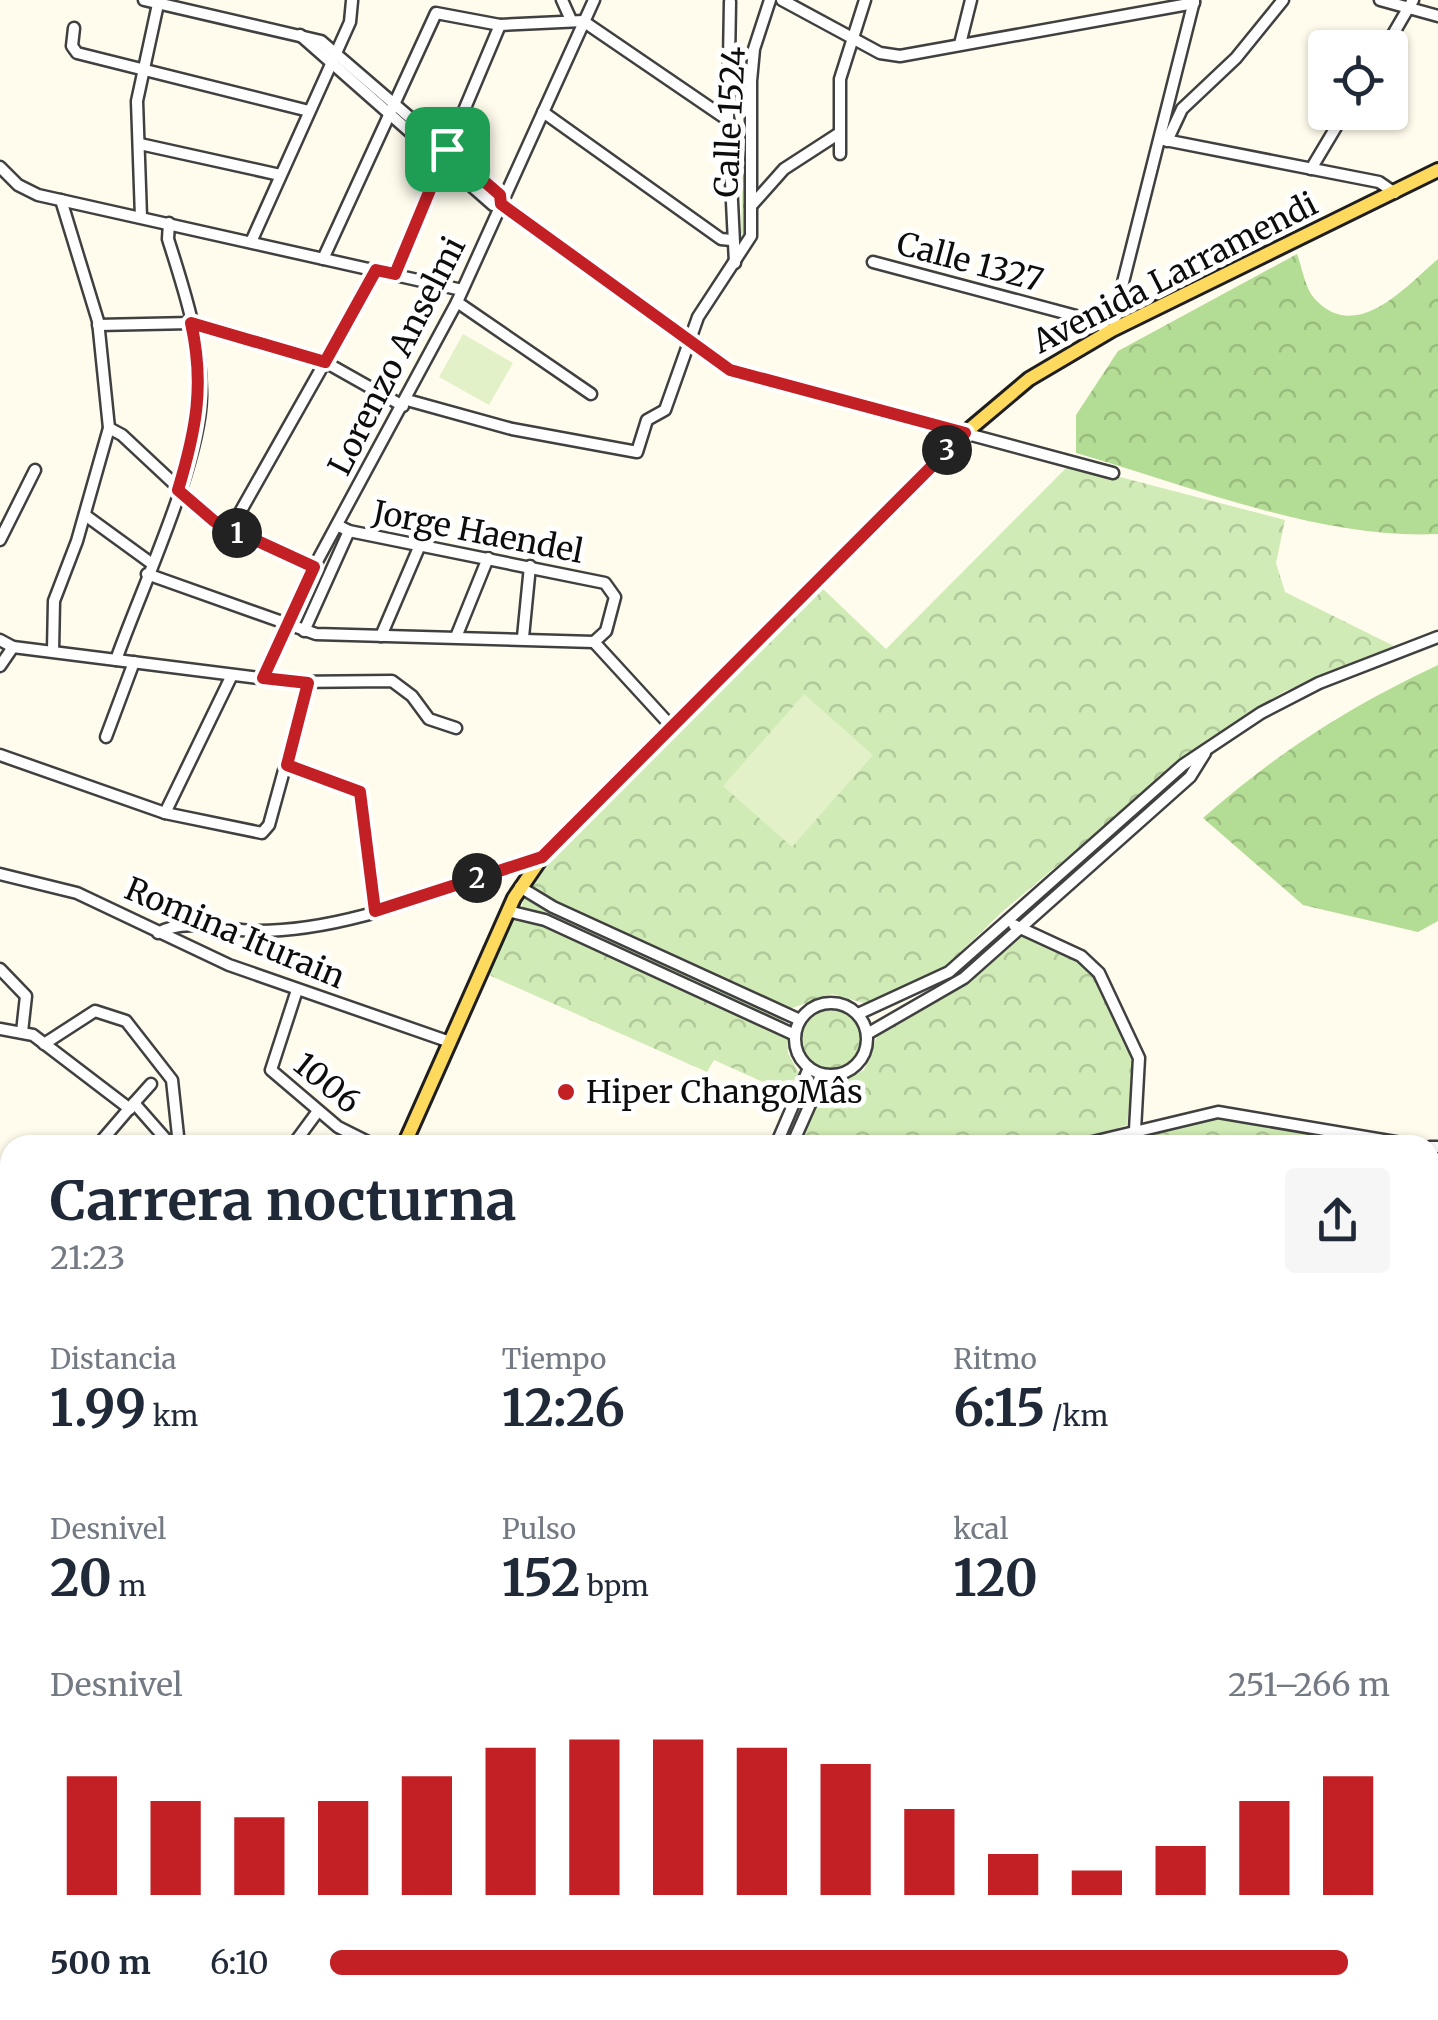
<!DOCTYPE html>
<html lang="es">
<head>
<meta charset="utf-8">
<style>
  :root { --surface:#fff; --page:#f6f6f7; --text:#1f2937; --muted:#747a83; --accent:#c22025 }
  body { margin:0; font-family:Merriweather,serif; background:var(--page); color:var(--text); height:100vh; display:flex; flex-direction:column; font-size:38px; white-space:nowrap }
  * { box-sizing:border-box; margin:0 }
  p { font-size:32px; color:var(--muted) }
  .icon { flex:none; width:55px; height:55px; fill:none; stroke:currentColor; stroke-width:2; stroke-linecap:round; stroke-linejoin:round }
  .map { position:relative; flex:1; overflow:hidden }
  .panel { position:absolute; left:0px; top:1135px; width:1440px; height:885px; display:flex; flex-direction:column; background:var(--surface); border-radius:30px 30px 0 0; box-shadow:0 2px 8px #0004 }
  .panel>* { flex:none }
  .buttons { position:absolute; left:1308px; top:30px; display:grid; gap:20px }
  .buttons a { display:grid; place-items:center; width:100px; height:100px; border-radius:10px; background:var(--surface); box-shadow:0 2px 8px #0004; font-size:50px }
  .pin { position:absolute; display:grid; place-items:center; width:85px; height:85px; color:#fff; margin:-42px; border-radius:20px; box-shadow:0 5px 15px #0006 }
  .km { position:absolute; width:50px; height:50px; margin:-25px; border-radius:50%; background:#222; color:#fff; font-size:28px; line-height:50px; text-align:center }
  .round { display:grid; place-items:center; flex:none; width:105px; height:105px; border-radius:10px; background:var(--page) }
  .summary { display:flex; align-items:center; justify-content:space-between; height:170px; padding:0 50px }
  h1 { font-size:55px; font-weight:700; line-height:75px }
  .metrics { display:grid; grid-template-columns:repeat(3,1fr); gap:15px; height:170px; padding:10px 50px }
  .metrics div { display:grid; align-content:center }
  .metrics b { font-size:50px; font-weight:700 }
  .metrics small { font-size:28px; font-weight:400 }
  .metrics p { font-size:28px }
  .chart { height:280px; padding:20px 50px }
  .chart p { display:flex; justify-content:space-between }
  .chart svg { width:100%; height:180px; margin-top:10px; stroke:var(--accent); stroke-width:6 }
  ul { padding:0 50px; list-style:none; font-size:32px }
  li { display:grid; grid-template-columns:160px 120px 1fr; align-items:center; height:75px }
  li i { height:25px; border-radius:12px; background:var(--accent) }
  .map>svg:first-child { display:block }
  .grass { fill:#d0ebb5 }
  .forest { fill:url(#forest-crowns) }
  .park { fill:url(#park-crowns) }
  .pitch { fill:#e2f1c7 }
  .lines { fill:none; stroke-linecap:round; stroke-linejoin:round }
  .stream { stroke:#3491d2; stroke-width:2.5 }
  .minor-casing { stroke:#404040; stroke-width:15 }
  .major-casing { stroke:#1e1e1e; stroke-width:18 }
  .minor { stroke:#fff; stroke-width:10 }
  .major { stroke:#fdd95e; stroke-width:12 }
  .route-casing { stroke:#fff; stroke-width:20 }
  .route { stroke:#c22025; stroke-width:12 }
  .poi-dot { fill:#c22025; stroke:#fff; stroke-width:4 }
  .labels { text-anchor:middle; stroke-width:10; stroke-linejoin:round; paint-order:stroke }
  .street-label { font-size:32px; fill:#0d0d0d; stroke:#fff }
  .poi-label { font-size:32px; fill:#0d0d0d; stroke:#fff; text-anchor:start }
</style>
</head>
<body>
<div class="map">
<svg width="1438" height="2020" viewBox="0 0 1438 2020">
  <defs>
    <pattern id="forest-crowns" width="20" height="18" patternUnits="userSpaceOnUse" patternTransform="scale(2.5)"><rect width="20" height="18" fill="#b3dc94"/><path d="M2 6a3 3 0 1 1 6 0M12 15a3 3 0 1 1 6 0" fill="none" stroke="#99bc7e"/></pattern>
    <pattern id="park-crowns" width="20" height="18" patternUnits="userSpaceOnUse" patternTransform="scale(2.5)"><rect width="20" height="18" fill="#d0ebb5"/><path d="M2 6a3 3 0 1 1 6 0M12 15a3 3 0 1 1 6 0" fill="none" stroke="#b1c89a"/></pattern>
  </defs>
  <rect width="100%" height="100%" fill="#fffced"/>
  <g class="grass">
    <polygon points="745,84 746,235 744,236 741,233"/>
    <polygon points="523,898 778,1017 788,1024 550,916 522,908"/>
  </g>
  <g class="forest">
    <path d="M1297,254C1302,267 1305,288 1314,298C1356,345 1405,287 1438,259V534C1322,540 1187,485 1076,453V415L1118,351Z"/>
    <path d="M1438,665V921L1418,932L1303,905L1203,818C1278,752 1347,708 1438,665Z"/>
  </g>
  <g class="park">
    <polygon points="1070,464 1285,520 1276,563 1285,592 1398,648 1285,691 1208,739 1002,912 942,970 871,1005 832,994 789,1009 553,902 531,887 552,854 821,587 886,649"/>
    <polygon points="518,919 545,926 787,1036 788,1053 799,1073 792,1095 714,1060 707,1072 491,976 489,972 513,921"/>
    <polygon points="1019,934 1084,963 1096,975 1135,1056 1127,1125 1066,1145 797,1145 821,1090 864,1070 880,1029 957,990"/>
    <circle cx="831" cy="1039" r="29"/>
    <polygon points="1216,1117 1229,1117 1384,1145 1096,1145"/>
    <polygon points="1430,1151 1438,1152 1438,1623 1430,1621"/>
    <polygon points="10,1595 10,1765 0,1758 0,1627"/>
  </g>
  <g class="pitch">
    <polygon points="463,334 513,363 489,405 439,377"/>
    <polygon points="804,694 873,755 792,847 723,786"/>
  </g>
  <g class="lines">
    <polyline class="stream" points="1069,2010 1081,2020"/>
    <defs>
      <g id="minor">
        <polyline points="144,0 321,41 500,195 501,203"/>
        <polyline points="562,0 571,20"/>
        <polyline points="782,0 880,53 900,56 1194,3"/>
        <polyline points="1380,0 1438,16"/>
        <polyline points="730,2 728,120 735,263"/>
        <polyline points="74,28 72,46 77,53 309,111"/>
        <polyline points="300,35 493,205 501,204 729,370 1113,473"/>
        <polyline points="960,44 971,0"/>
        <polyline points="1385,48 1413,0"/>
        <polyline points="543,112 721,239 731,240"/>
        <polyline points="1160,139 1379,182 1395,193"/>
        <polyline points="1167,141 1182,109 1236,58 1283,0"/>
        <polyline points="140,144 280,175"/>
        <polyline points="840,154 840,79 865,0"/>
        <polyline points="0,167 18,185 38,195 462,290"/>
        <polyline points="1311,169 1345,112"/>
        <polyline points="751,206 784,169 838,134"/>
        <polyline points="141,217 137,101 158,4"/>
        <polyline points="251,242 350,22 352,1"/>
        <polyline points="323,259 436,13 500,25 583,21 728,120"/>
        <polyline points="873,262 1076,316 1102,325 1107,333"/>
        <polyline points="395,274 500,25"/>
        <polyline points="457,302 591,394"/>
        <polyline points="98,325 191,323 325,362 403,406"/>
        <polyline points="1116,328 1114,318 1194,1"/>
        <polyline points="407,400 512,429 637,452 647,420 665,410 698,317 751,236 751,81 754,49 770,0"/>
        <polyline points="109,428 122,435 214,521 314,567"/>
        <polyline points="85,515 151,563"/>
        <polyline points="230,530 377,270"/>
        <polyline points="0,540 35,470"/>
        <polyline points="147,574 316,634 594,642 606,631 615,597 605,583 349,531 337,525"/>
        <polyline points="304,631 349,531"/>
        <polyline points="381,636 420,545"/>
        <polyline points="456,637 488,558"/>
        <polyline points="523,637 530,566"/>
        <polyline points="0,640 13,647 291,682 392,681 412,696 429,719 456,728"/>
        <polyline points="594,642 671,726"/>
        <polyline points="53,651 54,601 77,541 109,428 98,321 61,200"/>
        <path d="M116,660C140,592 200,464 201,397C202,344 184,289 168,239L169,223"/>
        <polyline points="0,666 13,647"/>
        <polyline points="263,678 314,567 457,302 594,0"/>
        <polyline points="106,737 134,662"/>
        <polyline points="0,755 165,813 262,833 269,825 308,683"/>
        <polyline points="287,765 360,792 375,911"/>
        <polyline points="165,813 232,675"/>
        <polyline points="0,874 77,893 229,965 450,1042"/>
        <polyline points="520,887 553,907 800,1020"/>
        <polyline points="508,911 545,920 795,1035"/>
        <polyline points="1014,925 1081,956 1099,973 1139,1058 1135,1130"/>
        <path d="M158,933C186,917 226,931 257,931C355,931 450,885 542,857"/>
        <polyline points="0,969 26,996 22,1032"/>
        <polyline points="297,990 271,1070 338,1127 374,1145"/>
        <circle cx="831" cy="1039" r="36"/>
        <polyline points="858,1014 949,972 1183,765 1261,713 1319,683 1438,637"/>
        <polyline points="0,1029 33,1035 130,1109"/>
        <polyline points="867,1034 964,978 1190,777 1205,753"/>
        <polyline points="44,1044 95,1011 126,1021 172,1080 179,1145"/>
        <polyline points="134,1103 151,1084"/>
        <polyline points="98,1145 134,1103 170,1144 179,1144"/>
        <polyline points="293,1145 318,1111"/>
        <polyline points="776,1145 809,1068"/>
        <polyline points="792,1145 823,1075"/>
        <polyline points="1080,1145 1218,1112 1413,1145"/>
        <polyline points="1430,1147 1438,1147"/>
        <polyline points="0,1204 10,1206"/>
        <polyline points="0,1531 10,1538"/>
        <polyline points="1430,1630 1438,1636"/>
        <polyline points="1430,1657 1438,1646"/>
        <polyline points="0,1865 10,1850"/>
        <polyline points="0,1913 10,1921"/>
        <polyline points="1430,1962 1438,1968"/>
        <polyline points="0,1972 10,1979"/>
        <polyline points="52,2010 66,2020"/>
        <polyline points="122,2010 131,2018"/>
        <polyline points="268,2010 292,2020"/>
        <polyline points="354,2010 374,2017 380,2010"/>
        <polyline points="558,2010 566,2020"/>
        <polyline points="931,2010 935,2020"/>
        <polyline points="1099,2010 1111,2020"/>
        <polyline points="1292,2010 1298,2020"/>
        <polyline points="1356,2010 1363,2020"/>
        <polyline points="207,2020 215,2010"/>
      </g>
      <g id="major">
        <polyline points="404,1145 514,898 542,857 965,433 1029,379 1112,330 1438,170"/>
        <polyline points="0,1594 10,1574"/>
        <polyline points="1430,1888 1438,1882"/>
        <polyline points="1257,2020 1272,2010"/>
      </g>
    </defs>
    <use href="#minor" class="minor-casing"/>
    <use href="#major" class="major-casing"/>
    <use href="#minor" class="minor"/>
    <use href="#major" class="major"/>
  </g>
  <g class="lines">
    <defs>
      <path id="route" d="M447,149L500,195L501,204L730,370L965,433L542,857L375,911L360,792L287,765L308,683L263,678L314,567L214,521L178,490C196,430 205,385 191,323L325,362L376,270L395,274Z"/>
    </defs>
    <use href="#route" class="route-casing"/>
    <use href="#route" class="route"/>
  </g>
  <circle class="poi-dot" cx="566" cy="1092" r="10"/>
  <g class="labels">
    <g class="street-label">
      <text transform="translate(730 122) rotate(-87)" y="11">Calle 1524</text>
      <text transform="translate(970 262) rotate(15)" y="11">Calle 1327</text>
      <text transform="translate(1175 273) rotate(-27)" y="11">Avenida Larramendi</text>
      <text transform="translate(397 356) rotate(-63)" y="11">Lorenzo Anselmi</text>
      <text transform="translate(478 532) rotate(11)" y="11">Jorge Haendel</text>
      <text transform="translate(235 933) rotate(23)" y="11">Romina Iturain</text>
      <text transform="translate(327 1083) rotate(39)" y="11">1006</text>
    </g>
    <g class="poi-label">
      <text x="586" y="1103">Hiper ChangoMâs</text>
    </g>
  </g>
</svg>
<div class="buttons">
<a><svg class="icon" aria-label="locate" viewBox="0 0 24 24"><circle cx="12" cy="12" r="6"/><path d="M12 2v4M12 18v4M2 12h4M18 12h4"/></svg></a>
</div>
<div class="pin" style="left:447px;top:149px;background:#1e9e55"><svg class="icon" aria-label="arrive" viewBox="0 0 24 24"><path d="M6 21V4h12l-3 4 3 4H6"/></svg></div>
<b class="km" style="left:237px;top:533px">1</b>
<b class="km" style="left:477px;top:878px">2</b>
<b class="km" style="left:947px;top:450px">3</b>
<section class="panel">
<div class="summary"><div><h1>Carrera nocturna</h1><p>21:23</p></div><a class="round"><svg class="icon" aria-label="share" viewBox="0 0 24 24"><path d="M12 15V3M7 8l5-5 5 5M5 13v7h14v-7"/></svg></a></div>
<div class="metrics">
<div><p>Distancia</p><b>1.99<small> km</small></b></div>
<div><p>Tiempo</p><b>12:26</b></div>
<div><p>Ritmo</p><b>6:15<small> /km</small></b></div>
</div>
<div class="metrics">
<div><p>Desnivel</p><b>20<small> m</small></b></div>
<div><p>Pulso</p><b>152<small> bpm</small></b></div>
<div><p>kcal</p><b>120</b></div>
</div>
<div class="chart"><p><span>Desnivel</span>251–266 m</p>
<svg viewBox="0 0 160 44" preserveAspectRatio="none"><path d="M5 44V15M15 44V21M25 44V25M35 44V21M45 44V15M55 44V8M65 44V6M75 44V6M85 44V8M95 44V12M105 44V23M115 44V34M125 44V38M135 44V32M145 44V21M155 44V15"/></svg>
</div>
<ul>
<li><b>500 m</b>6:10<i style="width:96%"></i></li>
</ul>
</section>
</div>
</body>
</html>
